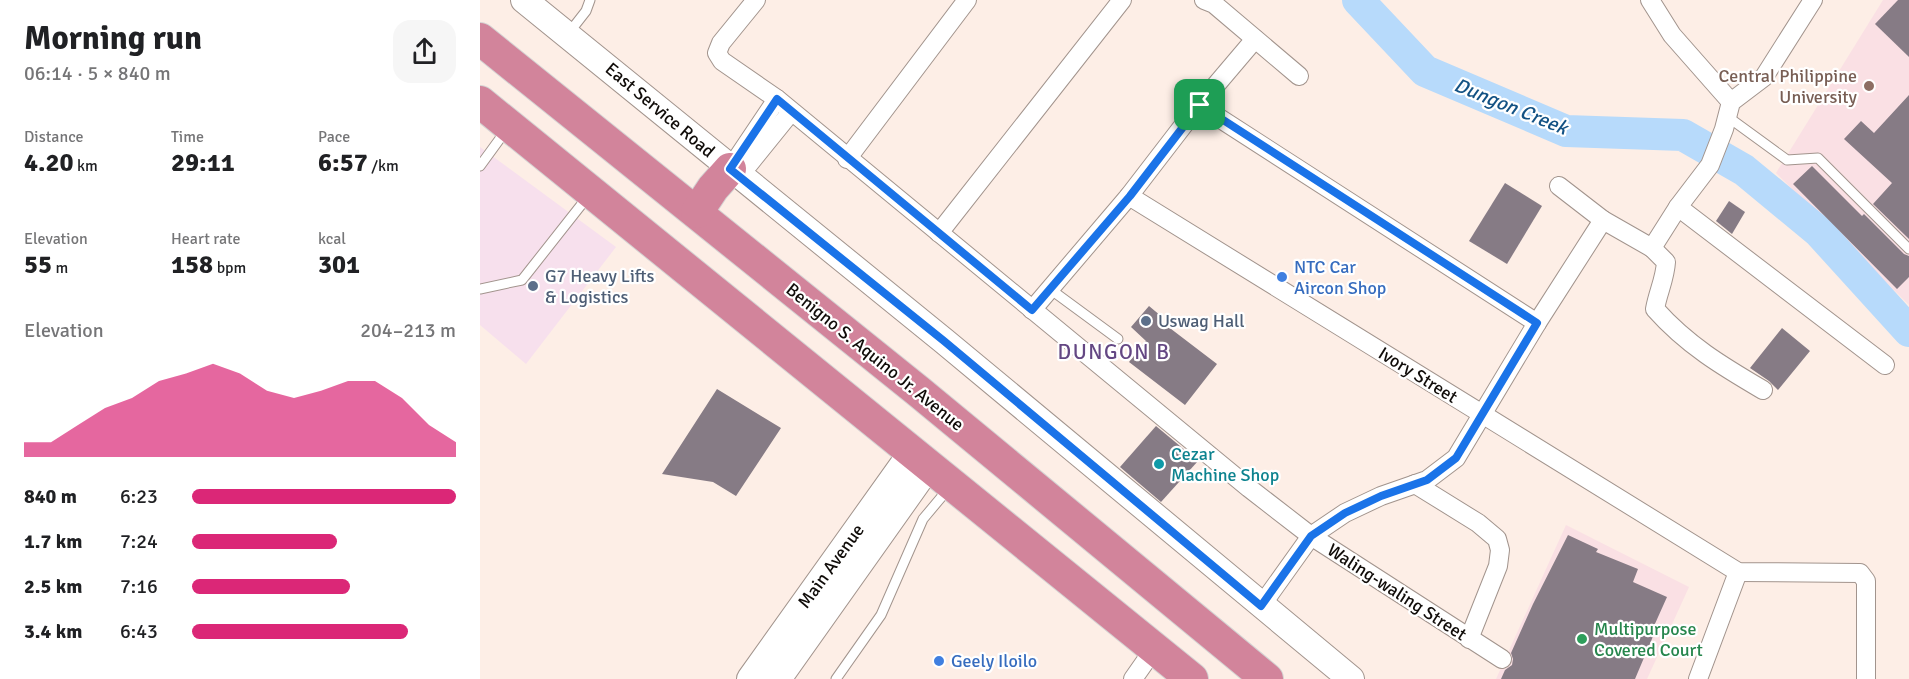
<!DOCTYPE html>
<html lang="en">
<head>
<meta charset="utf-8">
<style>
  :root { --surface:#fff; --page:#f6f6f6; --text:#202124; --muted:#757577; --accent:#db2777 }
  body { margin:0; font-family:Signika,sans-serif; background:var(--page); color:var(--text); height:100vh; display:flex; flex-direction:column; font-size:22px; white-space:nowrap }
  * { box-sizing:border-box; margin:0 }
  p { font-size:20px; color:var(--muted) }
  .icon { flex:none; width:33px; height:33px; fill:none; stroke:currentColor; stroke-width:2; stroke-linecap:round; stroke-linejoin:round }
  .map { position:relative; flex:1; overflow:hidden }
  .side { display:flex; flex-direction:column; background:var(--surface); width:480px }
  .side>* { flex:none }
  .pin { position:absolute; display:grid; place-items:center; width:51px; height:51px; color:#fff; margin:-26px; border-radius:12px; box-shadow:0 3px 9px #0006 }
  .round { display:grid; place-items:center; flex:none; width:63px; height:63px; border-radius:18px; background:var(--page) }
  .head { display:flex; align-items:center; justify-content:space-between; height:102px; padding:0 24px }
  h1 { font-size:33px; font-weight:700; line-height:45px }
  .figures { display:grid; grid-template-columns:repeat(3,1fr); gap:9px; height:102px; padding:6px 24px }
  .figures div { display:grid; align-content:center }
  .figures b { font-size:26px; font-weight:700 }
  .figures small { font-size:16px; font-weight:400 }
  .figures p { font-size:16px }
  .chart { height:168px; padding:12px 24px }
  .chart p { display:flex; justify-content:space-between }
  .chart svg { width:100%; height:108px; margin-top:6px; fill:var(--accent); opacity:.7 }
  ul { padding:0 24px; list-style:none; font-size:20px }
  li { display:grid; grid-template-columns:96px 72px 1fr; align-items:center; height:45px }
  li i { height:15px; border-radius:8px; background:var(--accent) }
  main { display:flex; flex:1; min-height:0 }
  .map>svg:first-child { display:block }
  .commercial { fill:#f7e0ed }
  .education { fill:#fae0e4 }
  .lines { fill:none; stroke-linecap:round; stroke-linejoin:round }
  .river { stroke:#b7dafb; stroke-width:32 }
  .building { fill:#867b85 }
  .lane-casing { stroke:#a2948d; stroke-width:11 }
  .street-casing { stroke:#a2948d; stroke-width:20 }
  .secondary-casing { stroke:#a2948d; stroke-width:28 }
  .highway-casing { stroke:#d4d3d3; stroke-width:34 }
  .lane { stroke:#fff; stroke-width:9 }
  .street { stroke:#fff; stroke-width:18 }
  .secondary { stroke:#fff; stroke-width:26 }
  .highway { stroke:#d2849b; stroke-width:32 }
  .route-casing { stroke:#fff; stroke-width:12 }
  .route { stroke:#1a73e8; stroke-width:8 }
  .education-dot { fill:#8d6e63; stroke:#fff; stroke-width:2 }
  .shop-dot { fill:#3f7fe0; stroke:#fff; stroke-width:2 }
  .service-dot { fill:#5c6f8a; stroke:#fff; stroke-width:2 }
  .culture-dot { fill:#0f9aa8; stroke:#fff; stroke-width:2 }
  .leisure-dot { fill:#2e9e5b; stroke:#fff; stroke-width:2 }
  .labels { text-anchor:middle; stroke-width:4.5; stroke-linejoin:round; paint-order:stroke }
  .education-label { font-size:18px; fill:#785e54; stroke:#fff; text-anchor:end }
  .street-label { font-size:18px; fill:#100c09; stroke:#fff }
  .shop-label { font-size:18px; fill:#366cbe; stroke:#fff; text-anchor:start }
  .service-label { font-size:18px; fill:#4e5e75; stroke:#fff; text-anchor:start }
  .culture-label { font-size:18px; fill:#0d838f; stroke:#fff; text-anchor:start }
  .leisure-label { font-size:18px; fill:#27864d; stroke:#fff; text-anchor:start }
  .water-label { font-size:20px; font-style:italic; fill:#135284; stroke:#fff }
  .quarter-label { font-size:21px; letter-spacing:1.5px; fill:#644783; stroke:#fff }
</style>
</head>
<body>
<main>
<section class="side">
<div class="head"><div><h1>Morning run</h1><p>06:14 · 5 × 840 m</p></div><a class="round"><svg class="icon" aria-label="share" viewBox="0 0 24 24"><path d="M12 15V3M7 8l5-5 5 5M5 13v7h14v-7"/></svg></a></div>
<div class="figures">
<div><p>Distance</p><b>4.20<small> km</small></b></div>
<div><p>Time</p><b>29:11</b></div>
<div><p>Pace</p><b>6:57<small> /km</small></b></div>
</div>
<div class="figures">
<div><p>Elevation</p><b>55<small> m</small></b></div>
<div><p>Heart rate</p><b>158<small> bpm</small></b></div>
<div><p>kcal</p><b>301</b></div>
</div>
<div class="chart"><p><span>Elevation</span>204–213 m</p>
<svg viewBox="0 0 160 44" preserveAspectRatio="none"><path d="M0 44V38L10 38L20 31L30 24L40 20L50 13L60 10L70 6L80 10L90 17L100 20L110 17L120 13L130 13L140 20L150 31L160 38V44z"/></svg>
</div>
<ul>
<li><b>840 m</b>6:23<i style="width:100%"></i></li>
<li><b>1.7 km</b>7:24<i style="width:55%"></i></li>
<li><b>2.5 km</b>7:16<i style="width:60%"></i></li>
<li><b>3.4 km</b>6:43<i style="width:82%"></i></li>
</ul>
</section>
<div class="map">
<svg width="1429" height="679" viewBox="0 0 1429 679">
  <rect width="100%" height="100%" fill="#fdeee6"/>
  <polygon class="commercial" points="0,147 136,247 46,364 0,325"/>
  <g class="education">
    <polygon points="1403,0 1429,0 1429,305 1296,173"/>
    <polygon points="1086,525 1209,587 1167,679 1016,679"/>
  </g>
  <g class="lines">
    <polyline class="river" points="878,0 945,71 1086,131 1203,135 1264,170 1339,232 1429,331"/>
  </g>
  <g class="building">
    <polygon points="1418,0 1429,0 1429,57 1395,24"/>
    <polygon points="1429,95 1429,239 1393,204 1412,183 1364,139 1381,121 1394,133"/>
    <polygon points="1332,166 1382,216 1384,214 1424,254 1429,256 1429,277 1417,289 1313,184"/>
    <polygon points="1025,183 1062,206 1027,264 989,241"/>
    <polygon points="1249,201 1265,212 1252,234 1236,221"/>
    <polygon points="669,306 681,316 678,319 737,364 705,405 649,362 666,341 651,327"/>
    <polygon points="1302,328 1330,351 1298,390 1289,381 1270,368"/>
    <polygon points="237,389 301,428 256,496 233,482 182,474"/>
    <polygon points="676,426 718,461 681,502 640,467"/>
    <polygon points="1088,535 1118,549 1116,552 1158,569 1153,582 1187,597 1174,626 1177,627 1155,679 1021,679 1025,670 1032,665 1033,659 1031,653 1053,604"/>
  </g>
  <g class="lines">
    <defs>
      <g id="lane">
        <polyline points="88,34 106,11 110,0"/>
        <polyline points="1248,117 1307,160 1338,158 1429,249"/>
        <polyline points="0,166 27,129"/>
        <polyline points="0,289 42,280 109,195"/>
        <polyline points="570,289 638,339"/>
        <polyline points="356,679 401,615 443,519 469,488"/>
      </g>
      <g id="street">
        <polyline points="276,0 241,43 237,53 242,61 297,99 769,488 831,536 1022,659"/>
        <polyline points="724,0 734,4 819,76"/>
        <polyline points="1170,0 1192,35 1251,102"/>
        <polyline points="719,105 1057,323"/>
        <polyline points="367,159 487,0"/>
        <polyline points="250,169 269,164 311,112"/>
        <polyline points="250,169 297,99"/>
        <polyline points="1079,186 1123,220 1172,248 1198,207 1230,165 1244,129 1251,102 1284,77 1333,0"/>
        <polyline points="649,196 1258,572 1380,573 1386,581 1386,679"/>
        <polyline points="1198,207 1405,365"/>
        <polyline points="459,233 642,0"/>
        <path d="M1172,248L1186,262C1185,279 1178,292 1175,309C1207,345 1242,366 1283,390"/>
        <polyline points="552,310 649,196 719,105 775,39"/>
        <polyline points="935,484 998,523 1017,539 1020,550 1018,566 989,639"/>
        <polyline points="781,606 831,536 865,513 901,496 947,480 976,458 1057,323 1123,220"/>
        <polyline points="653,679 674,649"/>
        <polyline points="1218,679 1258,572"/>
      </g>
      <g id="secondary">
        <polyline points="44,0 464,341 871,679"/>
        <polyline points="270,679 432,452"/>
        <polyline points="298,679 449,466"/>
      </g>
      <g id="highway">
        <polyline points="0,39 438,391 787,679"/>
        <polyline points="0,102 712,679"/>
        <polyline points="217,212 233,188 250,169"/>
      </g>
    </defs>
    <use href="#lane" class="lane-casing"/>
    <use href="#street" class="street-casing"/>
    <use href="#secondary" class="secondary-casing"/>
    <use href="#highway" class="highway-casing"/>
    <use href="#lane" class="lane"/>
    <use href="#street" class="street"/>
    <use href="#secondary" class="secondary"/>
    <use href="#highway" class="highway"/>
  </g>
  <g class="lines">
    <defs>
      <polygon id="route" points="297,99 552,310 650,196 720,105 1057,323 976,458 947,480 901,496 865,513 831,536 781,606 464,341 250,169"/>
    </defs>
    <use href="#route" class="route-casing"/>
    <use href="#route" class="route"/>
  </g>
  <circle class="education-dot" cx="1389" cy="86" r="6"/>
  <g class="shop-dot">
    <circle cx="802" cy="277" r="6"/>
    <circle cx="459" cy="661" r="6"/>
  </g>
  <g class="service-dot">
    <circle cx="53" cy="286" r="6"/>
    <circle cx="666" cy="321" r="6"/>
  </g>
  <circle class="culture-dot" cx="679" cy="464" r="6"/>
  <circle class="leisure-dot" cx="1102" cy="639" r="6"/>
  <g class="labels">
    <g class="education-label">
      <text x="1377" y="82">Central Philippine<tspan x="1377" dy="21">University</tspan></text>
    </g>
    <g class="street-label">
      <text transform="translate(180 110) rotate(40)" y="6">East Service Road</text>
      <text transform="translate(395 357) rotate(39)" y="6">Benigno S. Aquino Jr. Avenue</text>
      <text transform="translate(938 375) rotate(32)" y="6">Ivory Street</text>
      <text transform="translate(351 566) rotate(-54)" y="6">Main Avenue</text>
      <text transform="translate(917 592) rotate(33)" y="6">Waling-waling Street</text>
    </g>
    <g class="shop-label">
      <text x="814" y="273">NTC Car<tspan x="814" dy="21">Aircon Shop</tspan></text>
      <text x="471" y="667">Geely Iloilo</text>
    </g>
    <g class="service-label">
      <text x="65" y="282">G7 Heavy Lifts<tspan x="65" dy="21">&amp; Logistics</tspan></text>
      <text x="678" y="327">Uswag Hall</text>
    </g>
    <g class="culture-label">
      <text x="691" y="460">Cezar<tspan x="691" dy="21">Machine Shop</tspan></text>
    </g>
    <g class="leisure-label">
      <text x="1114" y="635">Multipurpose<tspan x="1114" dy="21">Covered Court</tspan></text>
    </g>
    <g class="water-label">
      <text transform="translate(1031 106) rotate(22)" y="7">Dungon Creek</text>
    </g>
    <g class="quarter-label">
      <text x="634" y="359">DUNGON B</text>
    </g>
  </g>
</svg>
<div class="pin" style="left:720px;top:105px;background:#1e9e55"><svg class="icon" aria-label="arrive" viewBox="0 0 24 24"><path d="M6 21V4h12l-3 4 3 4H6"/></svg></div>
</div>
</main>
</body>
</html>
